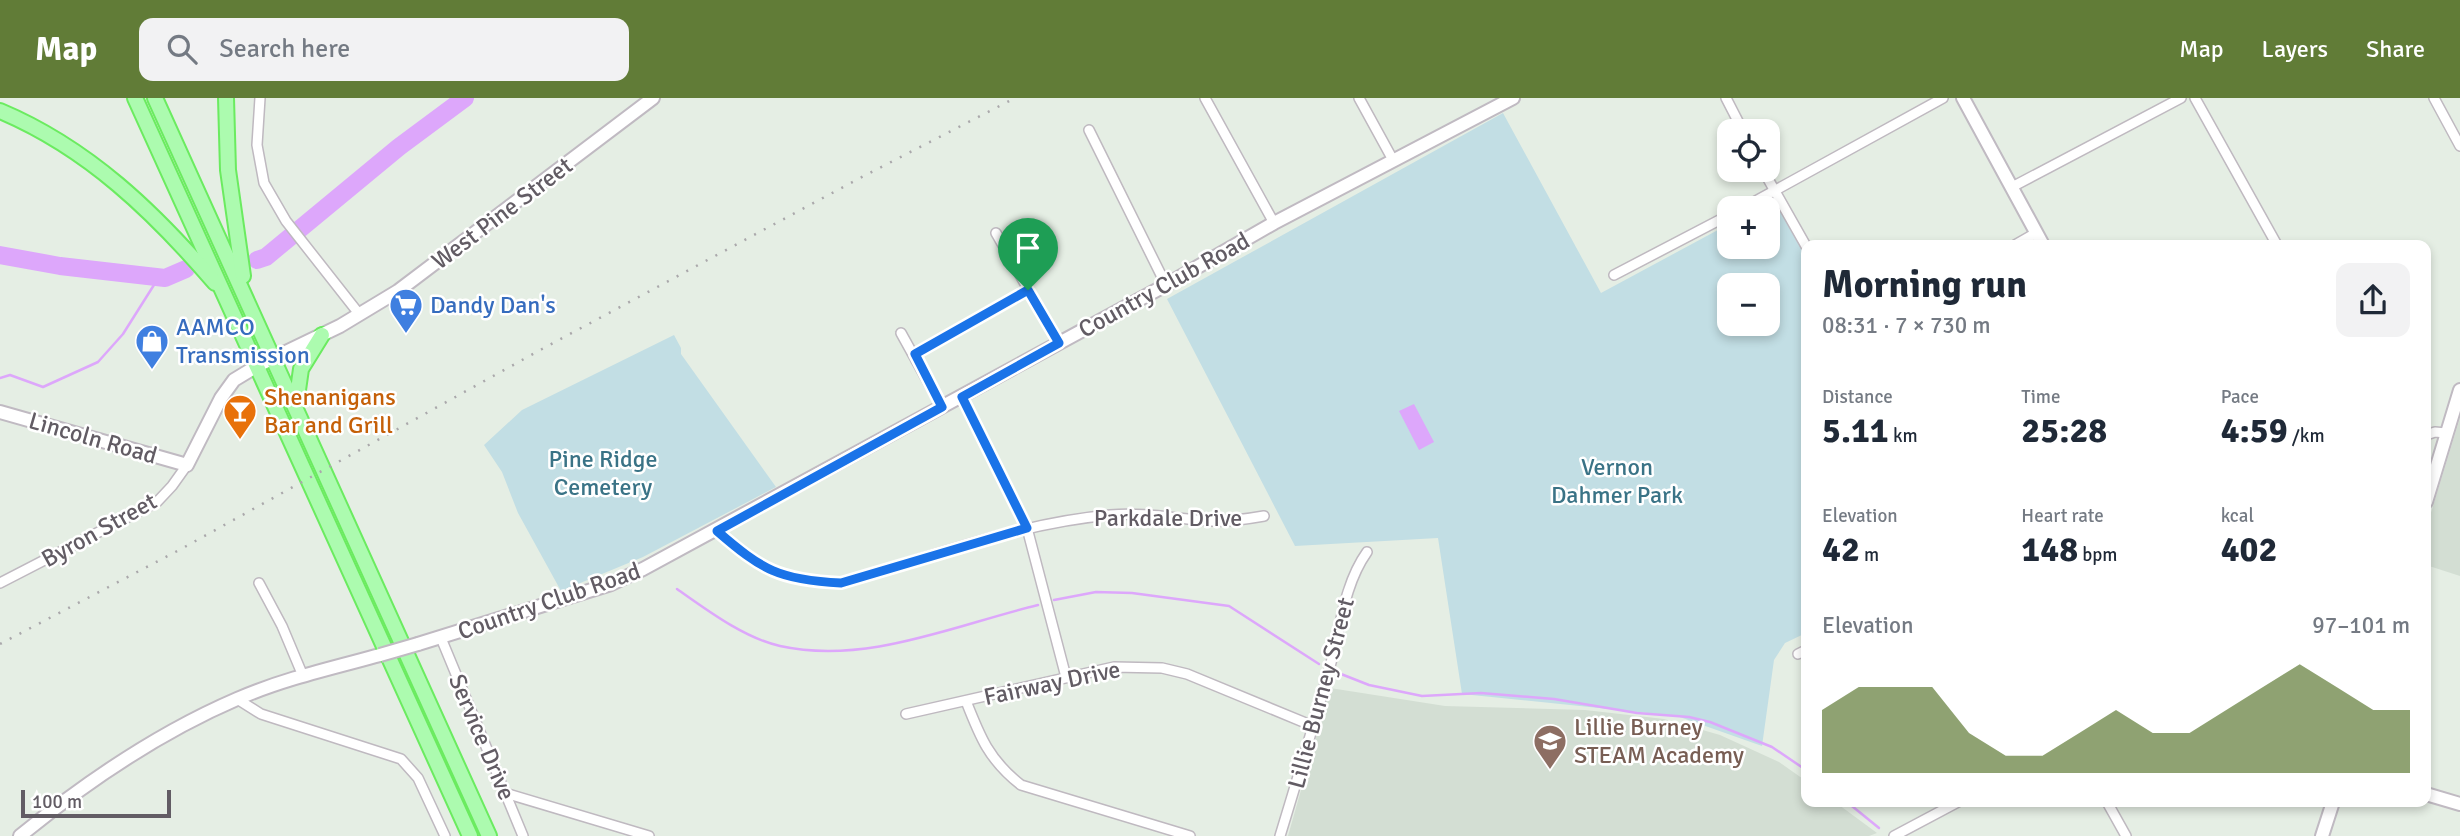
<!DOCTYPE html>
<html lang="en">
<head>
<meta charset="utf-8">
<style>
  :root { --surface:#fff; --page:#f2f2f3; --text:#1f2937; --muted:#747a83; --accent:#617c37 }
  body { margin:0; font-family:Signika,sans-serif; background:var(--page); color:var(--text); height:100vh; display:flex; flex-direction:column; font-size:26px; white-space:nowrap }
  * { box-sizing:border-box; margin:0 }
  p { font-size:23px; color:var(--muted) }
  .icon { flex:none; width:38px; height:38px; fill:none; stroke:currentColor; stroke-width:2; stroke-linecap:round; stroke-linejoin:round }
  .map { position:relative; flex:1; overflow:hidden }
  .drawer { position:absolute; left:1801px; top:142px; width:630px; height:567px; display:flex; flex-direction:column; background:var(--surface); border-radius:14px; box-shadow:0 4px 10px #0003 }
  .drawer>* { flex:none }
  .tools { position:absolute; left:1717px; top:21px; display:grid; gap:14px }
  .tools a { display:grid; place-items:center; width:63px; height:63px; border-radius:14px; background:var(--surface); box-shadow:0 4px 10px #0003; font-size:35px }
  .scale { position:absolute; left:21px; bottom:18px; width:150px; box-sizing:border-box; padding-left:7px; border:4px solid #625c64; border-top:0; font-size:19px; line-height:24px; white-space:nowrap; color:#625c64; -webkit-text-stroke:5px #fff; paint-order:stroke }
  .pin { position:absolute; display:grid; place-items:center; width:60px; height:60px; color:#fff; margin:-72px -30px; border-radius:50% 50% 50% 0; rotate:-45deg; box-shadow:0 0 7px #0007 }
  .pin .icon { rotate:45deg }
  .round { display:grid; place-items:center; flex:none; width:74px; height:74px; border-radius:14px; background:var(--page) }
  .overview { display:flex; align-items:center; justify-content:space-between; height:119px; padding:0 21px }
  h1 { font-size:38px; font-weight:700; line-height:52px }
  .metrics { display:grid; grid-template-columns:repeat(3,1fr); gap:10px; height:119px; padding:7px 21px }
  .metrics div { display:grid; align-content:center }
  .metrics b { font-size:35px; font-weight:700 }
  .metrics small { font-size:19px; font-weight:400 }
  .metrics p { font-size:19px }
  .chart { height:196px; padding:14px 21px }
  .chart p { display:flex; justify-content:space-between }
  .chart svg { width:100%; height:126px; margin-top:7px; fill:var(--accent); opacity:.7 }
  header { display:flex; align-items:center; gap:42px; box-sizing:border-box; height:98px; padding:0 35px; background:var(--accent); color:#fff }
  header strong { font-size:33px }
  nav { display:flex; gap:38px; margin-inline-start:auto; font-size:24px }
  .search { width:490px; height:63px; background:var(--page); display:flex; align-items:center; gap:18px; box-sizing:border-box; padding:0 24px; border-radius:14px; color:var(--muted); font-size:26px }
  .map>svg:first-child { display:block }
  .education { fill:#d3ded3 }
  .green { fill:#c2dee4; fill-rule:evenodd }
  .water { fill:#dda7fb }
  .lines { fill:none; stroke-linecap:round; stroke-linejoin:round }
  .stream { stroke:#dda7fb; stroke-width:2.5 }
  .river { stroke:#dda7fb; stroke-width:18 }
  .street-casing { stroke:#bfb9c0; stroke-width:12 }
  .secondary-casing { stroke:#c0bac2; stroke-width:16 }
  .primary-casing { stroke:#6beb60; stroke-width:18 }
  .street { stroke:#fff; stroke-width:9 }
  .secondary { stroke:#fff; stroke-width:12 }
  .primary { stroke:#acfbaf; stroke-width:14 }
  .rail { stroke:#aaa8ab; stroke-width:2.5; stroke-dasharray:2 9; stroke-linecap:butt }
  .secondary-bridge-casing { stroke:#c0bac2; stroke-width:16; stroke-linecap:butt }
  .secondary-bridge { stroke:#fff; stroke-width:12 }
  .route-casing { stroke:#fff; stroke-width:14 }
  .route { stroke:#1a73e8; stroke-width:9 }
  .labels { text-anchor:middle; stroke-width:5; stroke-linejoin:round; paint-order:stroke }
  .street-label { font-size:24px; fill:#625c64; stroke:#fff }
  .shop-label { font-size:24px; fill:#366cbe; stroke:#fff; text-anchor:start }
  .food-label { font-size:24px; fill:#c56008; stroke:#fff; text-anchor:start }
  .park-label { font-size:24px; fill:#3a7386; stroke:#fff }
  .education-label { font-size:24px; fill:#785e54; stroke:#fff; text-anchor:start }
</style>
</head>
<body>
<header>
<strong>Map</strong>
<div class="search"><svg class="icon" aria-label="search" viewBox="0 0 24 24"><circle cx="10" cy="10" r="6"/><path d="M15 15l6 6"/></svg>Search here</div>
<nav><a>Map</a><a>Layers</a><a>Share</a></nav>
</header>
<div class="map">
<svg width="2460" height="738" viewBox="0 0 2460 738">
  <rect width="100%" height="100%" fill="#e5eee4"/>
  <g class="education">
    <polygon points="2460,320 2460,478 2426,467 2426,431"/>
    <polygon points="1330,590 1445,608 1585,612 1664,621 1720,637 1779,664 1806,683 1806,704 1835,704 1877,735 1869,738 1288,738"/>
  </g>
  <g class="green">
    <path d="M1503,15L1601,195L1729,126V149H1768V110H1758L1778,100L1806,155V535L1785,545L1774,562L1762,648L1677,618L1462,596L1438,440L1295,448L1167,201ZM1729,187H1768V226H1729Z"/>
    <polygon points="674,237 681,250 681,256 776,389 643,459 561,493 518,415 502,374 484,347 522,312"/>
  </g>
  <polygon class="water" points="1414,306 1434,344 1419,352 1399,313"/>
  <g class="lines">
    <g class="stream">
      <polyline points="0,280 10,277 43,289 98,264 123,236 159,179"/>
      <path d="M677,491C707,512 744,540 780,548C867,567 955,527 1038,507"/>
      <polyline points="1054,502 1096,494 1132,495 1229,508 1319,566"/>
      <polyline points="1341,576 1369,587 1422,598 1481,595 1554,601 1637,615 1689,619 1710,624 1772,649 1806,672"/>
      <polyline points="1847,704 1879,730"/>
    </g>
    <g class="river">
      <polyline points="0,157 60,168 165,180 186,171"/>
      <polyline points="257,162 266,159 399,49 465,0"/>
    </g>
    <defs>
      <g id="street">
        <polyline points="260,0 257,47 264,85 286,123 360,217"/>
        <polyline points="1205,0 1274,125"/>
        <polyline points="1359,0 1393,62"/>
        <polyline points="1726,0 1743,33"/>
        <polyline points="2195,0 2277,147"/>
        <polyline points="2434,0 2460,48"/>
        <polyline points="1089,32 1166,187"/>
        <polyline points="1763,72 1806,148"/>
        <polyline points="2012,89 2181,0"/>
        <polyline points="1743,110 1943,0"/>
        <polyline points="996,135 1059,245"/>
        <polyline points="2015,147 2036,135"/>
        <polyline points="1614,177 1729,117"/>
        <polyline points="901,235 942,309"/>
        <polyline points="915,256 1029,192"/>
        <polyline points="962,299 1027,430 1066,579"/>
        <polyline points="2426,337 2435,334 2446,335"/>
        <path d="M717,433C763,472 779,482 841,485C929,460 1018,425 1110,417C1145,414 1177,421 1211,423C1229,424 1247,421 1264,418"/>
        <polyline points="0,485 157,404 172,388 187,367"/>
        <polyline points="259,485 282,528 303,578"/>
        <polyline points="441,540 523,738"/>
        <polyline points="1798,556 1806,552"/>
        <polyline points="237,601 261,616 401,661 418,680 445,738"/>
        <path d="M966,603C980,639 989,662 1021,687L1190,738"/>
        <polyline points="906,616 1114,569 1162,570 1187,576 1313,628"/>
        <polyline points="505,695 649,738"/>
        <polyline points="2107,704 2126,738"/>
        <path d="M1280,738C1298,679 1316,620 1332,561C1341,525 1345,485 1367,454"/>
        <polyline points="1894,738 1958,704"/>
      </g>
      <g id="secondary">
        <polyline points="1963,0 2043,147"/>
        <polyline points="0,314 187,367 221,300 234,282 257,268 340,228 398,193 653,0"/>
        <polyline points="2426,404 2460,292"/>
        <polyline points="418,546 611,486 643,471 1166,187 1274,125 1513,0"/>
        <polyline points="2426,696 2460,706"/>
        <path d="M20,738C86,684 158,635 237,601C283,581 332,570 380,557"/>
        <polyline points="2322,738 2333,704"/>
      </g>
      <g id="primary">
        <polyline points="135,0 470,738"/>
        <polyline points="155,0 489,738"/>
        <polyline points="226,0 228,72 243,178"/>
        <path d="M0,13C88,50 154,114 215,185"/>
        <polyline points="296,306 301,271 322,237"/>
      </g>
    </defs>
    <use href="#street" class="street-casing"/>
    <use href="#secondary" class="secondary-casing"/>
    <use href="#primary" class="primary-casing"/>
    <use href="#street" class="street"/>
    <use href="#secondary" class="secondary"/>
    <use href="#primary" class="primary"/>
    <polyline class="rail" points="0,546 181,451 542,251 860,80 1015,0"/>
    <defs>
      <polyline id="secondary-bridge" points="380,557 418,546"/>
    </defs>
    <use href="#secondary-bridge" class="secondary-bridge-casing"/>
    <use href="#secondary-bridge" class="secondary-bridge"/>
  </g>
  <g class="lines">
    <defs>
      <path id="route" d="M1028,192L1059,245L962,299L1027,430L841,485C779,482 762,472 717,433L942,309L915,256Z"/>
    </defs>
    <use href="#route" class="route-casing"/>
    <use href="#route" class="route"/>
  </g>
  <defs>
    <symbol id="supermarket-pin" viewBox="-11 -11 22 30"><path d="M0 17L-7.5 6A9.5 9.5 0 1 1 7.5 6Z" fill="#3f7fe0" stroke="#fff"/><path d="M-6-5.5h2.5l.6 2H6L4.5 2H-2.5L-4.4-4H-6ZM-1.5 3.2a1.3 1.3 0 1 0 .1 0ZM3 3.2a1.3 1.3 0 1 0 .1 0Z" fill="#fff"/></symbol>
    <symbol id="shop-pin" viewBox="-11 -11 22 30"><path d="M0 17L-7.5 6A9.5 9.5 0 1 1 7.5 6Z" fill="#3f7fe0" stroke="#fff"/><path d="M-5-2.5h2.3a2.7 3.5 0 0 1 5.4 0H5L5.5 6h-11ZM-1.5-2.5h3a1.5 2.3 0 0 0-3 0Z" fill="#fff"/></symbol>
    <symbol id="bar-pin" viewBox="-11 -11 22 30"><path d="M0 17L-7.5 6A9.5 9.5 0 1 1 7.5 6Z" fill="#e8710a" stroke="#fff"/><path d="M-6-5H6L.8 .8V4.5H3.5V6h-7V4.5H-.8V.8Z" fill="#fff"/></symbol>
    <symbol id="school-pin" viewBox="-11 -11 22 30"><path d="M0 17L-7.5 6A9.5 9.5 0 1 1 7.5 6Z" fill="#8d6e63" stroke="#fff"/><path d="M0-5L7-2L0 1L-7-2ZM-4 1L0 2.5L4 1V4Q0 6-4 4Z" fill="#fff"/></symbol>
  </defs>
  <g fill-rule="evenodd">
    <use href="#supermarket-pin" x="387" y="188" width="38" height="52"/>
    <use href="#shop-pin" x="133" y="224" width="38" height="52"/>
    <use href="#bar-pin" x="221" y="294" width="38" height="52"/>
    <use href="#school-pin" x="1531" y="624" width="38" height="52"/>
  </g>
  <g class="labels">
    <g class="street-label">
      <text transform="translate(502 115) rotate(-37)" y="8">West Pine Street</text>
      <text transform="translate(1164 187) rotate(-29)" y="8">Country Club Road</text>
      <text transform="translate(93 340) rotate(16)" y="8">Lincoln Road</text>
      <text x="1168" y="428">Parkdale Drive</text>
      <text transform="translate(99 432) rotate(-29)" y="8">Byron Street</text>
      <text transform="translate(549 503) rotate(-19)" y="8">Country Club Road</text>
      <text transform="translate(1052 585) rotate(-12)" y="8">Fairway Drive</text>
      <text transform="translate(1321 595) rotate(-75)" y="8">Lillie Burney Street</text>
      <text transform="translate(482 639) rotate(67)" y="8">Service Drive</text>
    </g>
    <g class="shop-label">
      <text x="430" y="215">Dandy Dan's</text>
      <text x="176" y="237">AAMCO<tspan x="176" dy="28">Transmission</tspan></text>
    </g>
    <g class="food-label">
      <text x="264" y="307">Shenanigans<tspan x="264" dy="28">Bar and Grill</tspan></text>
    </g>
    <g class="park-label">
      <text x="603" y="369">Pine Ridge<tspan x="603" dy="28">Cemetery</tspan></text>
      <text x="1617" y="377">Vernon<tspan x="1617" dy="28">Dahmer Park</tspan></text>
    </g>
    <g class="education-label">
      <text x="1574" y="637">Lillie Burney<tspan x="1574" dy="28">STEAM Academy</tspan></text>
    </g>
  </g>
</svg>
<div class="tools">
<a><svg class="icon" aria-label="locate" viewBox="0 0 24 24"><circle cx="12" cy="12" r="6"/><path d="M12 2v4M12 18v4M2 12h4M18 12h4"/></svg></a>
<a>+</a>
<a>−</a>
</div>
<div class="scale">100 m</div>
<div class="pin" style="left:1028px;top:192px;background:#1e9e55"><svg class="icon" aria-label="arrive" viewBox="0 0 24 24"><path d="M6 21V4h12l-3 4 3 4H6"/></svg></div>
<section class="drawer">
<div class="overview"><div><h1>Morning run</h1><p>08:31 · 7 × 730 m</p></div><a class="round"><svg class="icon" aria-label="share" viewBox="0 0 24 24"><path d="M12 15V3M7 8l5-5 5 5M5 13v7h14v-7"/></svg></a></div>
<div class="metrics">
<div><p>Distance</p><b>5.11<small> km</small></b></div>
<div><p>Time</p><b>25:28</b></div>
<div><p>Pace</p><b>4:59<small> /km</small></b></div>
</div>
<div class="metrics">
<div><p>Elevation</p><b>42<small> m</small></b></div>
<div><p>Heart rate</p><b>148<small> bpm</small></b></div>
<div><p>kcal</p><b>402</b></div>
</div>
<div class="chart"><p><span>Elevation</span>97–101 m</p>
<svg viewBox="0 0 160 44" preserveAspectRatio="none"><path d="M0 44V22L10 14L20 14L30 14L40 30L50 38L60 38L70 30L80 22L90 30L100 30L110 22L120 14L130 6L140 14L150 22L160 22V44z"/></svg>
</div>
</section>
</div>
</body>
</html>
